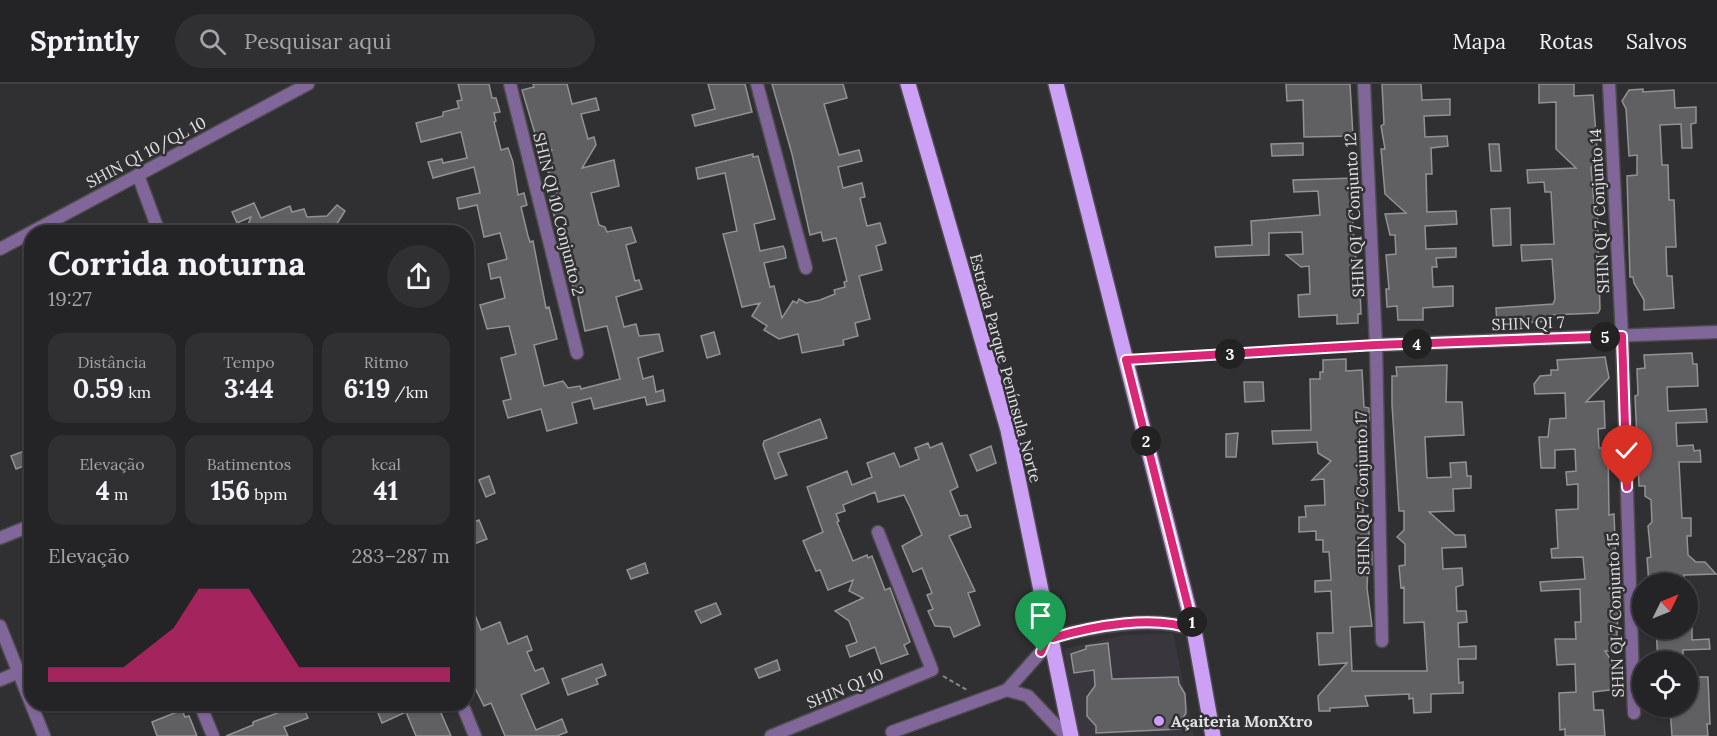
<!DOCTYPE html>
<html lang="pt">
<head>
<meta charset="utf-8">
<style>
  :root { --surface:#242325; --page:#302f32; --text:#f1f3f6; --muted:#a3a4a7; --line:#414042; --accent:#db2777 }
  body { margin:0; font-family:Lora,serif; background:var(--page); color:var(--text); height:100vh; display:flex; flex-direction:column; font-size:22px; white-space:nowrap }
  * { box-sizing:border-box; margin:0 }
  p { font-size:20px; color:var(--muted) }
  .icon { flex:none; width:33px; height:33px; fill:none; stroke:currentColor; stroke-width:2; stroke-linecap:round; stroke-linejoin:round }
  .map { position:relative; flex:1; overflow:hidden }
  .side { position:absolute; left:24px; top:141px; width:450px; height:486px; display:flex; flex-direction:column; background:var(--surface); border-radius:24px; box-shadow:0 2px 4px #0004,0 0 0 2px var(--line) }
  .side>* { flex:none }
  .needle { width:39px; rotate:47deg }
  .tools { position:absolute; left:1632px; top:489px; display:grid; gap:12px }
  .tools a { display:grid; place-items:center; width:66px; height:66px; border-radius:50%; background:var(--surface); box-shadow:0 2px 4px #0004,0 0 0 2px var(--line); font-size:30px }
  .pin { position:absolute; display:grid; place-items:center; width:51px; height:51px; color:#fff; margin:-62px -26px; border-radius:50% 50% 50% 0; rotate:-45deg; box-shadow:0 0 6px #0007 }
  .pin .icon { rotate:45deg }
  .km { position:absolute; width:30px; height:30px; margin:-15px; border-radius:50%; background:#222; color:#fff; font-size:16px; line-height:30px; text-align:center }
  .round { display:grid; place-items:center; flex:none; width:63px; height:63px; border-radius:32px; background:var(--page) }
  .overview { display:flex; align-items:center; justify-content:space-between; height:102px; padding:0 24px }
  h1 { font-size:33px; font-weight:800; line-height:45px }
  .stats { display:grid; grid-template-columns:repeat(3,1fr); gap:9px; height:102px; padding:6px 24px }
  .stats div { display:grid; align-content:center; border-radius:15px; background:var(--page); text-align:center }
  .stats b { font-size:26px; font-weight:800 }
  .stats small { font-size:16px; font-weight:400 }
  .stats p { font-size:16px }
  .chart { height:168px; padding:12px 24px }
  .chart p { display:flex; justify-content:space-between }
  .chart svg { width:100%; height:108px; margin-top:6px; fill:var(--accent); opacity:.7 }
  header { display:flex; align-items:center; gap:36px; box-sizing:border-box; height:84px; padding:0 30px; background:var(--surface); border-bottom:2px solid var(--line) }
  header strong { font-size:28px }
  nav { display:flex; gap:33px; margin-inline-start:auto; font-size:21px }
  .search { width:420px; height:54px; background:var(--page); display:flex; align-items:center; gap:15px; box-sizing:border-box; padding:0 21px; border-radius:33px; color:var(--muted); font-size:22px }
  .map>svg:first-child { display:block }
  .built { fill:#3a363e }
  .building { fill:#605f62; stroke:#929194; stroke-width:1.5 }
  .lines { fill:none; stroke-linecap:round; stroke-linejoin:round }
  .minor-casing { stroke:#4c4b4d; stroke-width:15 }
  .major-casing { stroke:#4c4b4d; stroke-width:18 }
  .path { stroke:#878688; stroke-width:2; stroke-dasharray:4.5 3; stroke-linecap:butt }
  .minor { stroke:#806699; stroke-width:12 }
  .major { stroke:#cca0f5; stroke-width:15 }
  .route-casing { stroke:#fff; stroke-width:12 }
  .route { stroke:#db2777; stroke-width:8 }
  .poi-dot { fill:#d09dfe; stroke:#302f31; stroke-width:2 }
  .labels { text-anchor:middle; stroke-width:5; stroke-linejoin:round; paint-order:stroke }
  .street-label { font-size:16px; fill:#e0e0e1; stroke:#302f31 }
  .poi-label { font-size:16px; font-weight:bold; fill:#e0e0e1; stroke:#302f31; text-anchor:start }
</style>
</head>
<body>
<header>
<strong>Sprintly</strong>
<div class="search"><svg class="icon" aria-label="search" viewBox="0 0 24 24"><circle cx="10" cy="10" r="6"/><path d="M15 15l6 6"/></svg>Pesquisar aqui</div>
<nav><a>Mapa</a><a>Rotas</a><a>Salvos</a></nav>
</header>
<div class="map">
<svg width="1717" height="652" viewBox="0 0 1717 652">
  <rect width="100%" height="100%" fill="#302f31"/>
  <polygon class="built" points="1173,549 1194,652 1076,652 1064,565 1124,551"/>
  <g class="building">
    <polygon points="458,0 489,0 492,14 496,14 500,28 494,29 496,37 494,38 501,66 508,64 513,78 518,111 524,109 527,121 521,123 528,152 530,158 533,157 546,224 549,223 557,255 534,261 544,302 563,297 568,304 580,302 581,305 620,295 607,242 585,247 577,209 575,210 571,196 571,182 564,154 568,153 563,133 555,135 549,113 557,111 553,91 541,84 552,66 535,55 536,53 522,6 534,3 533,0 567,0 572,20 596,14 599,26 581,30 588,55 594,53 596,61 582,84 614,76 619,102 591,109 599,141 605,143 607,148 631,143 636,158 626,161 635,197 639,196 642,205 616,213 624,243 636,240 639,252 659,250 663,267 638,274 643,295 653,292 656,308 663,306 665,317 647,321 645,313 594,325 591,314 572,319 577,339 547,347 541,325 508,334 503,317 511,315 501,274 516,270 509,242 487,245 480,221 505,214 500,193 491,195 488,180 507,175 500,149 484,153 477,121 459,125 457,114 480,109 474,83 433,94 428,78 442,75 443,79 467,74 461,48 421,58 416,39 443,32 443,28 459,24 457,17 462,16"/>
    <polygon points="708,0 745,0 752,28 695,42 692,31 715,25"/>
    <polygon points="772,0 843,0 847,14 824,20 839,71 859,66 862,77 838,83 843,104 862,99 865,113 860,114 867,142 880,139 886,159 876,162 882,186 859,192 870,235 855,239 858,252 843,256 844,261 802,269 798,250 779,255 764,246 767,242 752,232 760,219 742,223 723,150 737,147 725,89 698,95 696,84 753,70 753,73 758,72 775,135 754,140 760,167 783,162 785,166 786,174 764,179 770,203 774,202 782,234 793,217 797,219 799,215 806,219 820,216 835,210 834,206 845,203 844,198 847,197 836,154 823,157 821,148 810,151 792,70"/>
    <polygon points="1286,0 1350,0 1353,52 1304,53 1303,16 1287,17"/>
    <polygon points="1382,0 1421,0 1422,16 1450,15 1450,31 1424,32 1425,53 1447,52 1448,62 1431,64 1432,90 1426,90 1427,128 1456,127 1457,140 1425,142 1426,165 1456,164 1456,173 1436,174 1437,183 1432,183 1433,203 1453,202 1453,222 1423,224 1423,236 1398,236 1397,222 1387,223 1386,205 1389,205 1386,171 1396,170 1395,151 1390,151 1385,130 1406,129 1385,110 1381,65 1385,65 1381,42 1384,40"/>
    <polygon points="1539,0 1574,0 1574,12 1593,11 1598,77 1596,82 1591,83 1594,120 1597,120 1600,225 1598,229 1549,231 1549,237 1497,241 1496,224 1553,220 1555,215 1552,175 1522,177 1521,161 1554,160 1551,108 1545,108 1544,98 1528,99 1527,86 1576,84 1556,65 1556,18 1539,19"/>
    <polygon points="1643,5 1643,8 1674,6 1675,24 1696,23 1696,39 1691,40 1692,64 1682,64 1681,40 1660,41 1662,81 1668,81 1669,116 1674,116 1676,163 1666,163 1667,192 1672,192 1674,224 1644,226 1644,216 1634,199 1633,193 1630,193 1627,92 1637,91 1637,71 1629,72 1626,25 1622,17 1629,6"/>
    <polygon points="1303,59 1303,71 1272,72 1271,60"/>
    <polygon points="1489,60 1499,60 1501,87 1491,87"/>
    <polygon points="1355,94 1356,105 1350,105 1355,170 1359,182 1361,230 1358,230 1358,239 1337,240 1337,231 1299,233 1298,211 1310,210 1309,182 1301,183 1286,171 1303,170 1302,148 1269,149 1269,171 1216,173 1215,163 1252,161 1251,137 1320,131 1318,107 1294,108 1293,96"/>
    <polygon points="254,119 261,134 290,122 292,128 304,125 307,133 327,132 337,121 345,127 333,146 326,148 245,148 251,133 237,139 232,128"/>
    <polygon points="1510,124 1511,161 1493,162 1491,125"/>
    <polygon points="714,248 720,270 707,274 701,252"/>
    <polygon points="1692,269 1693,280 1697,280 1698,302 1667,303 1668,327 1706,325 1707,338 1676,339 1677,362 1693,361 1694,367 1700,366 1701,378 1679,378 1682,434 1691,434 1691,452 1687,452 1688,471 1696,478 1705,478 1716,490 1684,491 1684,500 1649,500 1647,474 1651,473 1648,442 1652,438 1651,416 1645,412 1645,402 1639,402 1635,312 1638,311 1637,285 1645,284 1644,271"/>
    <polygon points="1605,273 1609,294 1586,318 1604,317 1605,344 1598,345 1599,364 1608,364 1609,431 1614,430 1618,530 1616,567 1605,567 1618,587 1618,605 1593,608 1594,626 1603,626 1605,652 1565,652 1565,645 1560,646 1559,609 1576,608 1575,580 1557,581 1555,555 1576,555 1575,538 1581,538 1580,505 1541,507 1540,498 1585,495 1583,473 1552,474 1551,465 1558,464 1556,426 1578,425 1578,400 1567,401 1566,388 1576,387 1575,365 1555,366 1555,384 1541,384 1539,353 1548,353 1550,335 1566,334 1565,309 1535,310 1534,300 1540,292 1551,291 1551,286 1558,286 1557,276"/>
    <polygon points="1346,275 1346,287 1362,286 1364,323 1369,324 1369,336 1366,336 1368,404 1365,404 1363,414 1363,436 1369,436 1369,468 1372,468 1372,481 1368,481 1367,504 1372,542 1350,543 1352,587 1427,587 1424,538 1404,539 1404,503 1401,504 1399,482 1405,481 1405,460 1397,453 1404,446 1404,427 1399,427 1392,321 1392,292 1397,292 1396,283 1447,281 1446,318 1462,318 1464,351 1425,353 1427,394 1451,393 1450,379 1466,378 1467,392 1471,392 1471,404 1453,405 1454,427 1429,428 1455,451 1465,451 1466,463 1442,464 1443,485 1462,484 1463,501 1456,503 1457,527 1466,527 1467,538 1458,539 1459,563 1476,562 1476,575 1458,575 1459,599 1463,598 1463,609 1431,610 1431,628 1414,629 1413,614 1409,615 1409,610 1365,612 1368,622 1330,624 1330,627 1319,627 1318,612 1347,579 1319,581 1317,549 1333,549 1331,507 1315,508 1315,497 1331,496 1329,468 1323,468 1323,456 1316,456 1316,447 1299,448 1299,433 1306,433 1305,422 1325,421 1324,395 1312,396 1331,377 1318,369 1317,358 1273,360 1272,347 1311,346 1310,295 1320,295 1320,288 1323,288 1323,276"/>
    <polygon points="1244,298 1263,298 1264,317 1245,318"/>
    <polygon points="820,335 827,354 778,369 787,391 775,395 763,361 764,357"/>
    <polygon points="1238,349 1236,373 1226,373 1226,350"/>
    <polygon points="928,359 930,364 942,359 958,403 950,407 960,432 967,431 971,443 949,452 975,507 968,509 980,541 954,553 950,543 935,542 928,527 933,525 927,511 932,509 922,484 913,488 902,462 922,451 910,423 904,411 878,418 875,408 843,421 845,427 836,430 839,437 837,438 853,477 867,471 868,474 872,472 885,506 890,504 910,558 904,561 908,570 881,580 875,563 850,573 846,562 857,558 849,537 835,527 863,514 849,507 853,496 828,506 820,486 816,487 803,457 823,448 807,403 847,387 852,401 872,393 867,379 894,369 900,383 919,375 915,364"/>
    <polygon points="991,362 996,379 977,387 970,371"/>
    <polygon points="32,364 32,379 16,385 11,372"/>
    <polygon points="489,392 495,409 486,413 479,396"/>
    <polygon points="479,436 487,455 466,463 466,441"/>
    <polygon points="645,479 648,489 631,495 627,486"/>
    <polygon points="467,511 481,546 500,538 508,560 527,552 532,566 527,568 535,587 543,584 549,599 521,611 536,646 562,635 567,648 557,652 505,652 491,619 484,622 466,586"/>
    <polygon points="716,519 721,530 701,539 695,527"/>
    <polygon points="1656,544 1692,544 1692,556 1709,555 1710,565 1683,566 1683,578 1658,578"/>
    <polygon points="1108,559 1112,595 1178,593 1179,600 1185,610 1186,629 1180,639 1180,645 1096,649 1096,642 1087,632 1087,613 1095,602 1094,586 1074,589 1071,570 1086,565 1086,562"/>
    <polygon points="777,576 780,586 759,594 755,585"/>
    <polygon points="602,580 606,591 596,595 598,600 568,611 562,595"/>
    <polygon points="1688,593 1708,593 1710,640 1707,640 1708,652 1672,652 1670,623 1688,622"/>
    <polygon points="302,620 308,634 284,643 288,652 226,652 253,641 253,638"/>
    <polygon points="402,620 454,620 454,623 441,629 451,652 416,652 406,628 382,639 378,629"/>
    <polygon points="182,626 185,633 189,632 197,652 157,652 152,638"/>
  </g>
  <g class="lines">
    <defs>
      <g id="minor">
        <polyline points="510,0 577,269"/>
        <polyline points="757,0 806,184"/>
        <polyline points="1364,0 1376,261 1382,557"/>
        <polyline points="1609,0 1622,252 1634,629"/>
        <polyline points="138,91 159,148"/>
        <polyline points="0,165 308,0"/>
        <polyline points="1376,261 1717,248"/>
        <polyline points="0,454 32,441"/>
        <polyline points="0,542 44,652"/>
        <polyline points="1050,545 1041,568 1007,606 1028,612 1066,652"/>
        <path d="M1053,553C1093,543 1155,530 1194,546"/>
        <polyline points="0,596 19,588"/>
        <polyline points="200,620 213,652"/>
        <polyline points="462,620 475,652"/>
        <polyline points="892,648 1007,606"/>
        <polyline points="771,652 932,586 878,448"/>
      </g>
      <g id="major">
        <polyline points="908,0 1008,346 1071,652"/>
        <polyline points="1056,0 1194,546 1213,652"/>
      </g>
    </defs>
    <use href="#minor" class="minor-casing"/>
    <use href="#major" class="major-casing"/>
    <g class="path">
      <polyline points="1141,275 1366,262"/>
      <polyline points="943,592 967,606"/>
    </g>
    <use href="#minor" class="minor"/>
    <use href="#major" class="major"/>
  </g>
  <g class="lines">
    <defs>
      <path id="route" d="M1041,568L1051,544L1053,554C1093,542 1155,530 1194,546L1126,276L1376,261L1622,252L1627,403"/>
    </defs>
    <use href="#route" class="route-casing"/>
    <use href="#route" class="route"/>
  </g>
  <circle class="poi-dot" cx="1159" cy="637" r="6"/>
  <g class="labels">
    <g class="street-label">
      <text transform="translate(146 68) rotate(-28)" y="6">SHIN QI 10/QL 10</text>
      <text transform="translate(1599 127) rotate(-93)" y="6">SHIN QI 7 Conjunto 14</text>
      <text transform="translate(559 130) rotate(76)" y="6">SHIN QI 10 Conjunto 2</text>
      <text transform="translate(1354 131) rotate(-93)" y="6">SHIN QI 7 Conjunto 12</text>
      <text transform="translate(1528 239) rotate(-2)" y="6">SHIN QI 7</text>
      <text transform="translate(1006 284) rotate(75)" y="6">Estrada Parque Península Norte</text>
      <text transform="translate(1362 409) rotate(-91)" y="6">SHIN QI 7 Conjunto 17</text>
      <text transform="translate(1615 531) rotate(-92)" y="6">SHIN QI 7 Conjunto 15</text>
      <text transform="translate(845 604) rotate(-22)" y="6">SHIN QI 10</text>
    </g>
    <g class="poi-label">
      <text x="1171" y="643">Açaiteria MonXtro</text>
    </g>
  </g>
</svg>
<div class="tools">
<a><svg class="needle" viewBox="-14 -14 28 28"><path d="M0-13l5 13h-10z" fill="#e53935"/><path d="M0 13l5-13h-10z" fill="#a3a4a7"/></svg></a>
<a><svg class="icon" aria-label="locate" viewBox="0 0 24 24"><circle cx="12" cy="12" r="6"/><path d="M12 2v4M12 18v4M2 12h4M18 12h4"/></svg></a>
</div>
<div class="pin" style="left:1041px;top:568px;background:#1e9e55"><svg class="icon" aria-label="arrive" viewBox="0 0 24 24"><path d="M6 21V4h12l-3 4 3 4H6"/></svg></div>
<div class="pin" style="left:1627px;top:403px;background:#d93025"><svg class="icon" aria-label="check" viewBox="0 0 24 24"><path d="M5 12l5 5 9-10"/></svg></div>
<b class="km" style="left:1192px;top:538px">1</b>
<b class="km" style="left:1146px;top:357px">2</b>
<b class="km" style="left:1230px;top:270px">3</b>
<b class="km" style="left:1417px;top:260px">4</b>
<b class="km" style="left:1605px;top:253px">5</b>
<section class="side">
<div class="overview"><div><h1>Corrida noturna</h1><p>19:27</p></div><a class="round"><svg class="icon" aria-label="share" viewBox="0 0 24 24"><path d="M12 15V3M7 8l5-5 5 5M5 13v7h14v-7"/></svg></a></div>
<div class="stats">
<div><p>Distância</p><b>0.59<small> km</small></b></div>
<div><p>Tempo</p><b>3:44</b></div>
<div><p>Ritmo</p><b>6:19<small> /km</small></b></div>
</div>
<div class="stats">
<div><p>Elevação</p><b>4<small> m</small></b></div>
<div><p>Batimentos</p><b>156<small> bpm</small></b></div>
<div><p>kcal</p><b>41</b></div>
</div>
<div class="chart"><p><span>Elevação</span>283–287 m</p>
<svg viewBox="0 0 160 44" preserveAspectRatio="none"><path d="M0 44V38L10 38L20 38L30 38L40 30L50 22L60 6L70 6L80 6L90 22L100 38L110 38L120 38L130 38L140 38L150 38L160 38V44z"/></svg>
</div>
</section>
</div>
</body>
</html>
